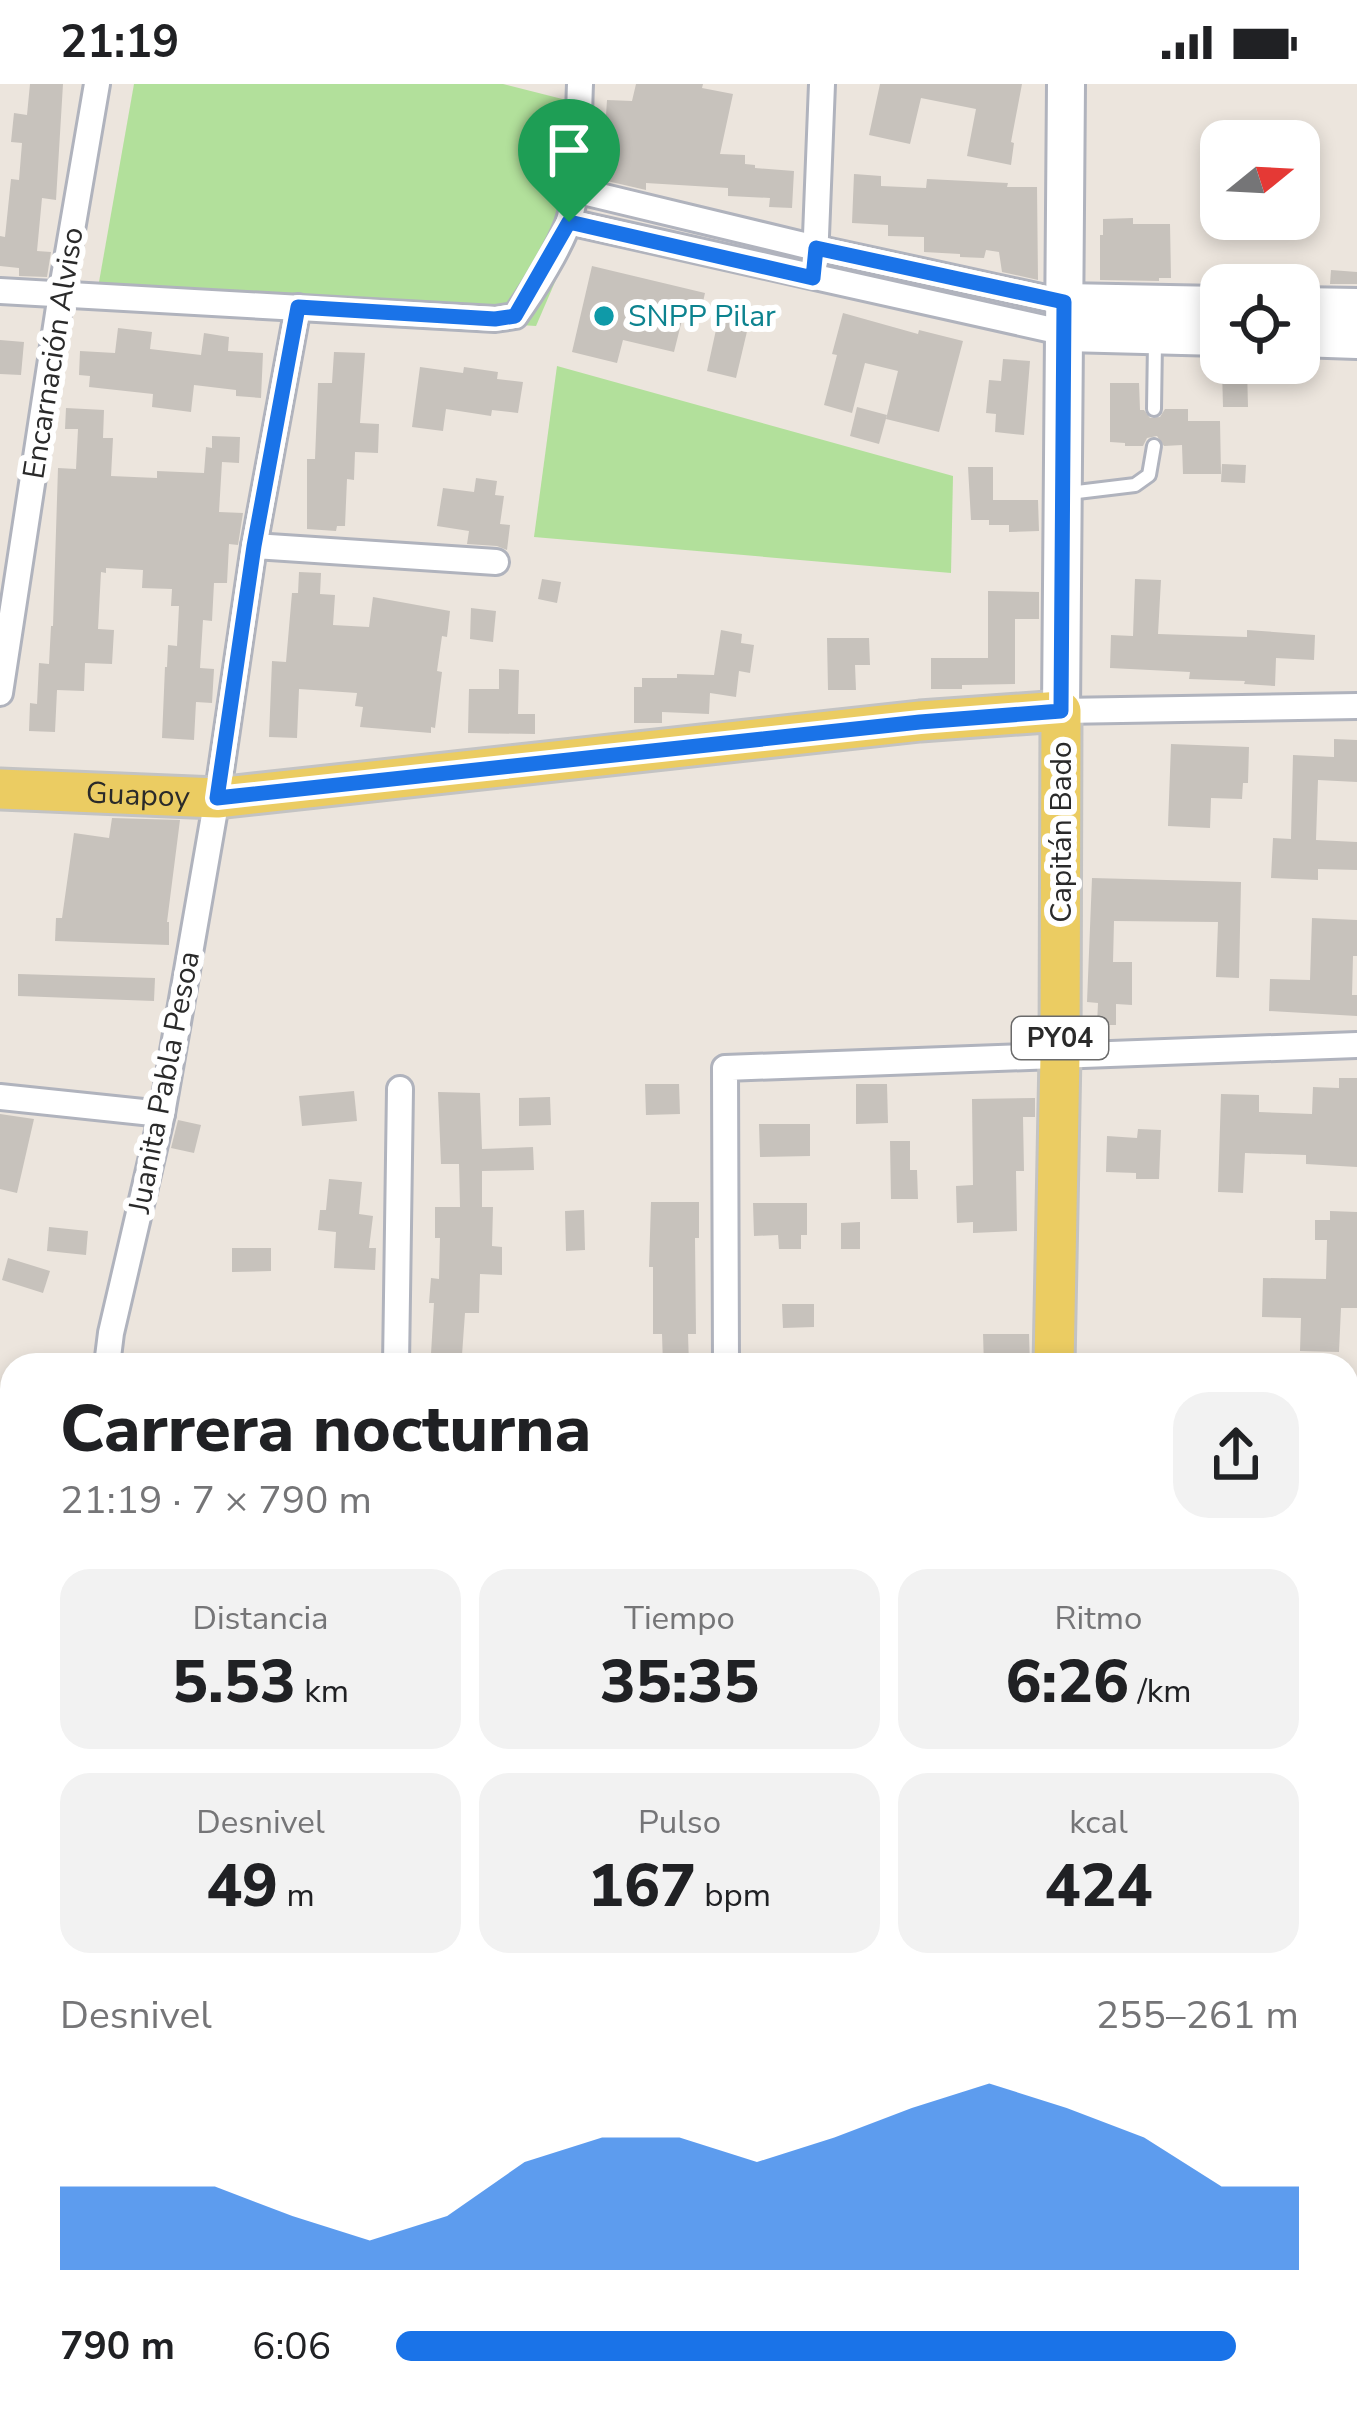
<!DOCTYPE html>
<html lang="es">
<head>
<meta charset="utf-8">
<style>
  :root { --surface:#fff; --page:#f2f2f2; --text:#202124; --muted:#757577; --accent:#1a73e8 }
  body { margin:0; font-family:"Nunito Sans",sans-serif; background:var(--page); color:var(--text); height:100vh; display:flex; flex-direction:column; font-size:45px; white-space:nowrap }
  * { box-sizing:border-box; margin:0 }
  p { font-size:39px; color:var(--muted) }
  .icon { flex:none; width:66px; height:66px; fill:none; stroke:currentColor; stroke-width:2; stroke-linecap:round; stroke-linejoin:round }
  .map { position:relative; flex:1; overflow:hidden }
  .panel { position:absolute; left:0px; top:1269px; width:1359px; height:1062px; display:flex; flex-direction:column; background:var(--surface); border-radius:36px 36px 0 0; box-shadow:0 6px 18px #0003 }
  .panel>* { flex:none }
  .needle { width:78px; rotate:72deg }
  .controls { position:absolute; left:1200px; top:36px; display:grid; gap:24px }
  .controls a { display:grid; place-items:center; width:120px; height:120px; border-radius:24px; background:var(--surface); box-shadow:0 6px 18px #0003; font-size:60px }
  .pin { position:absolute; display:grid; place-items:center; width:102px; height:102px; color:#fff; margin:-123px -51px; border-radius:50% 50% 50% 0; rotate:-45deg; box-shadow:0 0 12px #0007 }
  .pin .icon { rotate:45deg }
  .round { display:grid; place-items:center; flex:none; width:126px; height:126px; border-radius:36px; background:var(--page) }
  .summary { display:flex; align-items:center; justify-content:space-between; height:204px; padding:0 60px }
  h1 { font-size:66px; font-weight:800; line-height:90px }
  .figures { display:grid; grid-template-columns:repeat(3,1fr); gap:18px; height:204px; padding:12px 60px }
  .figures div { display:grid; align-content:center; border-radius:30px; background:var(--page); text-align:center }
  .figures b { font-size:60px; font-weight:800 }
  .figures small { font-size:33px; font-weight:400 }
  .figures p { font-size:33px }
  .chart { height:336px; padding:24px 60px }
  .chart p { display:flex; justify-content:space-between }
  .chart svg { width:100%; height:216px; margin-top:12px; fill:var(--accent); opacity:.7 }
  ul { padding:0 60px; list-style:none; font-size:39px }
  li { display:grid; grid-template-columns:192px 144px 1fr; align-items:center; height:90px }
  li i { height:30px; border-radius:15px; background:var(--accent) }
  .status { display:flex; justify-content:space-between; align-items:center; height:84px; padding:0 60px; background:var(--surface); direction:ltr }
  .status svg { height:33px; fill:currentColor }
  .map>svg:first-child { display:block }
  .green { fill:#b2e09b }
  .building { fill:#c7c2bc }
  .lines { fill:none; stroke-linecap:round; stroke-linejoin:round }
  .lane-casing { stroke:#b0b3bd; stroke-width:18 }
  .street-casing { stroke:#b0b3bd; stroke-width:30 }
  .secondary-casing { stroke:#b0b3bd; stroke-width:42 }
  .primary-casing { stroke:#c3c3c3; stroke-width:45 }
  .lane { stroke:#fff; stroke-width:12 }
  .street { stroke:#fff; stroke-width:24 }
  .secondary { stroke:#fff; stroke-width:36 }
  .primary { stroke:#ebcc62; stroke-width:39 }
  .route-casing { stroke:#fff; stroke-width:24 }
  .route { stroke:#1a73e8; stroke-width:15 }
  .culture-dot { fill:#0f9aa8; stroke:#fff; stroke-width:4.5 }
  .labels { text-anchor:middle; stroke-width:12; stroke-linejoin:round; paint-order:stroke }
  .shield { fill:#fff; stroke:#6a6a6a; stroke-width:3 }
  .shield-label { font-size:27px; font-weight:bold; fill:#2a2a2a }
  .culture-label { font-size:30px; fill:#0d838f; stroke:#fff; text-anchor:start }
  .street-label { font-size:30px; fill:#2a2a2a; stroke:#fff }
</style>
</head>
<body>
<div class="status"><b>21:19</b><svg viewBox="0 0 49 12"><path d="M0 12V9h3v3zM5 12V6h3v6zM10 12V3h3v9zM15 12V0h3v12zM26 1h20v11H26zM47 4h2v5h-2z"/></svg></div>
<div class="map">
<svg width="1357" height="2331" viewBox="0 0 1357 2331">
  <rect width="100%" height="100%" fill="#ece5dd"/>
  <g class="green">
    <polygon points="134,0 503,0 586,21 577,147 536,242 96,215"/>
    <polygon points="557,282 953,392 951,489 534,453"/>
  </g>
  <g class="building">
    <polygon points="30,0 63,0 56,116 42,114 37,167 51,168 47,193 19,192 19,184 0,182 0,152 5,153 11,95 19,96 22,59 11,58 14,29 27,31"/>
    <polygon points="636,0 703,0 702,4 733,10 720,70 745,71 745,80 755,81 755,84 794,87 792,124 769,123 770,114 728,112 728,104 646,99 646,106 607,97 607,94 602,93 607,16 632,17"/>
    <polygon points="880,0 1022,0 1011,58 1014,59 1011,81 967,72 976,25 921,14 910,60 869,51"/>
    <polygon points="854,90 881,92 881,102 926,104 927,95 1008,99 1007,103 1037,103 1038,196 1002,188 999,168 986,166 984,174 960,173 960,170 924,168 924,153 888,152 888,141 852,139"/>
    <polygon points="1133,134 1133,140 1170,140 1171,194 1159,194 1159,197 1100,196 1100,151 1103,151 1103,135"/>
    <polygon points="592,182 705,209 698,240 682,236 674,268 623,256 617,279 572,268"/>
    <polygon points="1331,186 1357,188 1357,200 1330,200"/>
    <polygon points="843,229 918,250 919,246 963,257 939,348 886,335 898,287 865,279 852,329 824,321 837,271 832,270"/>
    <polygon points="719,232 749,239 736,294 707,287"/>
    <polygon points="118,244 152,248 150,265 201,271 204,249 229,253 228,267 263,269 261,314 236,312 236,306 194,301 191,328 152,323 153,310 89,303 90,292 79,291 80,267 115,269"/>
    <polygon points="0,256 24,258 21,291 0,290"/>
    <polygon points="334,268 365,269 360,339 379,340 378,369 355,368 354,396 347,395 345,442 337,442 336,447 307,445 307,375 315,375 318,299 332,299"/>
    <polygon points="1003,275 1030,277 1024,351 995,348 996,330 986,329 989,296 1001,297"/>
    <polygon points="420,283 463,289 464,283 498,288 497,295 523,298 518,329 492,326 491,332 446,325 443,347 412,343"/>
    <polygon points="1247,284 1248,323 1223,323 1222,285"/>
    <polygon points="1110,299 1139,299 1140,326 1144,326 1150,334 1160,333 1165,325 1188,325 1188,337 1220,337 1221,390 1183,390 1182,361 1164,362 1157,352 1147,354 1143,362 1125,362 1125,359 1110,358"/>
    <polygon points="857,323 887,331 879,360 850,352"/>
    <polygon points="66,324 104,326 103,354 113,354 111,392 157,394 157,387 204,389 206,363 212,364 212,352 240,353 239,379 222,378 219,428 243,429 238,461 229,460 227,499 214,499 212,537 203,536 200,584 214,585 212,619 196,618 194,656 162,654 165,583 167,583 168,561 177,562 179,522 171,522 172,505 142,504 143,486 106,484 106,489 101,488 98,545 114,546 112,580 85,579 84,607 57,606 55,648 29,647 30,619 37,620 39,579 49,580 51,542 53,542 58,384 76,385 78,345 65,345"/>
    <polygon points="1222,380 1246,381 1245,399 1221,398"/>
    <polygon points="968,383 993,383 993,416 1038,416 1039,447 1009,448 1009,441 989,441 989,436 971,436"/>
    <polygon points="476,394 497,397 495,411 504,412 500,440 510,441 507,466 497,462 467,460 469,447 437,442 443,404 474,408"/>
    <polygon points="299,488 321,489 320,510 335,511 333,541 369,543 373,513 450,527 447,553 442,552 437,587 442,588 435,644 431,643 431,649 360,643 363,623 355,622 357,609 299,605 297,654 269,653 272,577 286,578 292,509 298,509"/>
    <polygon points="542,495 561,498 557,519 538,515"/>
    <polygon points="1135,495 1161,496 1158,550 1247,553 1247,546 1315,551 1314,576 1276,574 1275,602 1244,600 1245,597 1189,595 1190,588 1110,584 1111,551 1133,552"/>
    <polygon points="988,507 1039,508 1039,535 1015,535 1015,600 962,601 962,605 931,605 931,574 988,574"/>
    <polygon points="471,524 496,527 493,558 470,555"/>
    <polygon points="721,546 742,550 741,559 754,561 750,589 739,587 736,613 710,609 709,630 662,628 662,639 634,639 634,603 642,603 642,594 677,594 677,590 714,591"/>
    <polygon points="827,554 869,554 870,581 855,581 856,606 828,606"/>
    <polygon points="499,585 519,586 518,630 535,630 535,650 468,649 469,605 499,605"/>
    <polygon points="1334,655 1357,656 1357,698 1318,696 1316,756 1357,758 1357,786 1318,785 1318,796 1271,794 1273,754 1291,755 1293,671 1334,673"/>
    <polygon points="1171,660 1249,663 1248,699 1243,699 1242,715 1211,714 1210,744 1168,742"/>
    <polygon points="112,734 180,736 167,838 169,838 169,861 55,857 56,834 62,834 74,749 109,754"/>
    <polygon points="1092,794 1241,798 1239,894 1216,893 1218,838 1114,837 1113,878 1132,878 1132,921 1116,920 1116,941 1097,941 1098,919 1087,918"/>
    <polygon points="1312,834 1357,836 1357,872 1353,872 1352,911 1357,911 1357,932 1269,927 1270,895 1310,896"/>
    <polygon points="18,890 155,894 154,917 18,912"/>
    <polygon points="1339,994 1357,994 1357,1083 1306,1080 1306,1071 1245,1069 1243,1109 1218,1108 1221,1010 1259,1011 1259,1028 1312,1030 1313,1003 1339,1004"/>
    <polygon points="645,1000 679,1000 680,1030 646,1031"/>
    <polygon points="856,1000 887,1000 888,1039 856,1040"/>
    <polygon points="354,1007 357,1037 302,1042 299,1012"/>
    <polygon points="438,1008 480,1009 482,1065 533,1063 534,1086 482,1087 482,1123 493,1123 492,1162 502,1163 502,1191 480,1190 479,1229 465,1229 462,1271 431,1270 434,1219 429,1219 431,1194 439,1195 440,1154 435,1154 435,1123 460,1123 459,1080 441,1080"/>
    <polygon points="550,1013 551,1041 519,1042 519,1014"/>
    <polygon points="1035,1014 1035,1033 1023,1033 1024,1087 1016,1087 1017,1147 973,1149 973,1138 957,1139 956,1102 973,1101 972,1015"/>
    <polygon points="0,1030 34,1035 17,1109 0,1105"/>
    <polygon points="178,1036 201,1041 194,1069 171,1064"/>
    <polygon points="759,1040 810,1040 810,1072 760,1073"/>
    <polygon points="1138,1045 1161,1046 1159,1095 1136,1095 1136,1089 1106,1088 1107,1052 1137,1054"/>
    <polygon points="890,1057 910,1057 910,1086 917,1086 918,1115 891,1115"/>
    <polygon points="329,1095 362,1098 359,1130 373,1132 369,1164 376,1164 375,1186 334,1184 336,1148 318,1146 320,1126 326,1126"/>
    <polygon points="651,1118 699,1118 699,1154 695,1154 696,1250 688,1250 689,1281 663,1281 662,1250 653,1250 653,1183 649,1183"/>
    <polygon points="753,1119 807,1119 807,1151 801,1151 801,1165 779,1165 778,1151 754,1152"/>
    <polygon points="584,1126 585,1166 566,1167 565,1127"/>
    <polygon points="1330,1127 1357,1128 1357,1224 1341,1224 1339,1268 1300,1267 1301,1234 1262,1233 1263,1194 1326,1195 1327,1156 1315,1156 1315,1136 1330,1136"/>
    <polygon points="860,1138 860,1165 841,1165 841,1139"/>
    <polygon points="49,1143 88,1147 86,1171 47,1167"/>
    <polygon points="232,1164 271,1164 271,1187 232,1188"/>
    <polygon points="8,1174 50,1187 43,1209 2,1196"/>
    <polygon points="782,1220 814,1220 814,1243 783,1244"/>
    <polygon points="983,1250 1029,1250 1030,1281 984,1281"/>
  </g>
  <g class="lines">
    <defs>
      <g id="lane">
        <polyline points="1154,325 1155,258"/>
        <polyline points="1069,409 1135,401 1149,391 1154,362"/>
      </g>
      <g id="street">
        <polyline points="575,106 816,164 1064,218"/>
        <polyline points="569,138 1066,249"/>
        <polyline points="815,177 822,0"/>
        <path d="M0,207L495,235L515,232C532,209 563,159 570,133C581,91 578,43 580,0"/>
        <polyline points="254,462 496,478"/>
        <polyline points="0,609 61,210 97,0"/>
        <polyline points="1061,627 1357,622"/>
        <polyline points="0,1013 162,1030"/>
        <polyline points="107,1281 111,1249 162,1030 217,714 254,462 298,223"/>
        <polyline points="396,1281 400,1005"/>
        <polyline points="726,1281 725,984 1357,961"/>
        <polyline points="1347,1372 1357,1372"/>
        <polyline points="0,1383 12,1383"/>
        <polyline points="1347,1657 1357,1657"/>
        <polyline points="0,1661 12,1661"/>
        <polyline points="1347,2008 1357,2008"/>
        <polyline points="0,2011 12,2011"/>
        <polyline points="83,2331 83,2319"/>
        <polyline points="700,2331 731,2319"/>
      </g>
      <g id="secondary">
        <polyline points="1064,218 1221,221"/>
        <polyline points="1299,222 1357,223"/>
        <polyline points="1066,249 1221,253"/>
        <polyline points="1299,254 1357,256"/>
        <polyline points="1061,627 1066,0"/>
      </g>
      <g id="primary">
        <path id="s1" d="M0,705L217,714L920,637L1061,627L1060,971L1054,1281"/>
        <polyline points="1032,2331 1032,2319"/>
      </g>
    </defs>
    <use href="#lane" class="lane-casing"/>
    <use href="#street" class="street-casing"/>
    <use href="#secondary" class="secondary-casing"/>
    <use href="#primary" class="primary-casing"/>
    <use href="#lane" class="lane"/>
    <use href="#street" class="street"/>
    <use href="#secondary" class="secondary"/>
    <use href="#primary" class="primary"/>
  </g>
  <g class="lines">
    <defs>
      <polygon id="route" points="569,138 813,194 816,164 1064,218 1061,627 920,638 217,714 254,462 298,223 495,235 515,232"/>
    </defs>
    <use href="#route" class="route-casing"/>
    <use href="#route" class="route"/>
  </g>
  <circle class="culture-dot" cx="604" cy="232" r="12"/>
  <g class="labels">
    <rect class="shield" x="1012" y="933" width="96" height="42" rx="9"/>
    <g class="shield-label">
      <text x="1060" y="963">PY04</text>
    </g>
    <g class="culture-label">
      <text x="628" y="242">SNPP Pilar</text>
    </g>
    <g class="street-label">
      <text transform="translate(53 269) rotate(-81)" y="10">Encarnación Alviso</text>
      <text dy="10" stroke="none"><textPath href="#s1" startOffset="138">Guapoy</textPath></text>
      <text transform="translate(1061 748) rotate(-90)" y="10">Capitán Bado</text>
      <text transform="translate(164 998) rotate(-79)" y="10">Juanita Pabla Pesoa</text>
    </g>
  </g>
</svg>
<div class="controls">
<a><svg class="needle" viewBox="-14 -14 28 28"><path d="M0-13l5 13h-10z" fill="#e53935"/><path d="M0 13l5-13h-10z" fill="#757577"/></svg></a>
<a><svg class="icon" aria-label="locate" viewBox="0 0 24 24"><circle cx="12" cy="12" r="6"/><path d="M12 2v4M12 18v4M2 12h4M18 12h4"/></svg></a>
</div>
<div class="pin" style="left:569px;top:138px;background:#1e9e55"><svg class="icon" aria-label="arrive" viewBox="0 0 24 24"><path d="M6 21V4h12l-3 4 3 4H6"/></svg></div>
<section class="panel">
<div class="summary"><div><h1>Carrera nocturna</h1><p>21:19 · 7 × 790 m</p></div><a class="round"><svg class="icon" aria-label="share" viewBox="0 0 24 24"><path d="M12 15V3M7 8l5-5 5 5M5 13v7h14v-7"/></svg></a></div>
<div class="figures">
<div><p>Distancia</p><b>5.53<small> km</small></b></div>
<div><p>Tiempo</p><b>35:35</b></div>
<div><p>Ritmo</p><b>6:26<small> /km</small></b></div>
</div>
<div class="figures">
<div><p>Desnivel</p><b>49<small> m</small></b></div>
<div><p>Pulso</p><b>167<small> bpm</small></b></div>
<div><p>kcal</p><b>424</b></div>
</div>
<div class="chart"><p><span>Desnivel</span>255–261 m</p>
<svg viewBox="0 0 160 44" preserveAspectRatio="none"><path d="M0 44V27L10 27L20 27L30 33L40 38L50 33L60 22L70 17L80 17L90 22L100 17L110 11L120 6L130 11L140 17L150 27L160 27V44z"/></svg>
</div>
<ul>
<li><b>790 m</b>6:06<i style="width:93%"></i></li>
</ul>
</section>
</div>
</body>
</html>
